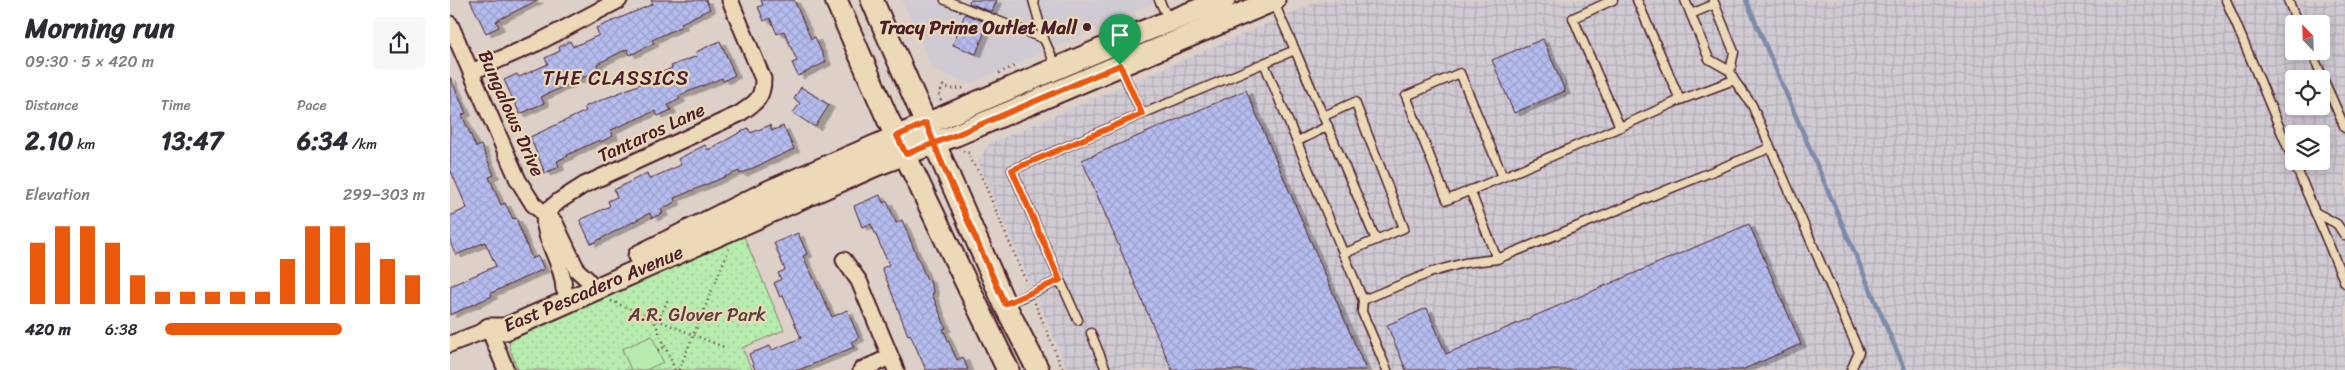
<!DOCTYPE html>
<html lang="en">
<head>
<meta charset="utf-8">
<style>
  :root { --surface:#fff; --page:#f7f7f7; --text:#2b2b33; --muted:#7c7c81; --accent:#ea580c }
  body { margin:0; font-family:Sriracha,sans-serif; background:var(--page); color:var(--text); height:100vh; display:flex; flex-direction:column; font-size:19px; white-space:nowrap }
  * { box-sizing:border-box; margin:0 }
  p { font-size:16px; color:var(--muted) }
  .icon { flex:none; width:28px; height:28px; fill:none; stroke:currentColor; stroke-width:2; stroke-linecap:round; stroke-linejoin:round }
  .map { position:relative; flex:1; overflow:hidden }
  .sheet { display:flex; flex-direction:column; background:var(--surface); width:450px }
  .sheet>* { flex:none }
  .needle { width:32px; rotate:337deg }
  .controls { position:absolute; left:1835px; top:15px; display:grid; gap:10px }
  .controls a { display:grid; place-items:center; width:45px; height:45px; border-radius:5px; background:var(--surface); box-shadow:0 2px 12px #0003; font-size:25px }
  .pin { position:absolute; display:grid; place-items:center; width:42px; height:42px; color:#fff; margin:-51px -21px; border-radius:50% 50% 50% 0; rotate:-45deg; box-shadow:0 0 5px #0007 }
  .pin .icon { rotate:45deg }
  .round { display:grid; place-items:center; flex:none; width:52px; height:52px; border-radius:5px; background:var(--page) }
  .headline { display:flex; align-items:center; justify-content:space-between; height:85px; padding:0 25px }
  h1 { font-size:28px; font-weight:800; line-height:38px }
  .metrics { display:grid; grid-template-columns:repeat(3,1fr); gap:8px; height:85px; padding:5px 25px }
  .metrics div { display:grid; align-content:center }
  .metrics b { font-size:25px; font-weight:800 }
  .metrics small { font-size:14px; font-weight:400 }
  .metrics p { font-size:14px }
  .chart { height:140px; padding:10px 25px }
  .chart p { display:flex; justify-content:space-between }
  .chart svg { width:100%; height:90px; margin-top:5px; stroke:var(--accent); stroke-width:6 }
  ul { padding:0 25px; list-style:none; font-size:16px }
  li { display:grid; grid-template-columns:80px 60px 1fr; align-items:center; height:38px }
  li i { height:12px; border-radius:6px; background:var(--accent) }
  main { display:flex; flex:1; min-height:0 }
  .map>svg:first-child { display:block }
  .built { fill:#d0cad3 }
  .industrial { fill:url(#industrial-grid); fill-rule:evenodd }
  .park { fill:url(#park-dots); stroke:#80866c }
  .garden { fill:#b6ecad; stroke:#80866c }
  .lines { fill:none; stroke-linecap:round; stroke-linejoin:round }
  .stream { stroke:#7c8ca9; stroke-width:4.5 }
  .building { fill:url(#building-cross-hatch); stroke:#4a1f2b; filter:url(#shadow) }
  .lane-casing { stroke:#4a1f2b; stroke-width:11 }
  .street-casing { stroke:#4a1f2b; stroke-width:19 }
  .secondary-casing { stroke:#4a1f2b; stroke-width:25 }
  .path { stroke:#4a1f2b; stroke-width:2.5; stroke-dasharray:1 4; stroke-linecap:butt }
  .lane { stroke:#ecd9b7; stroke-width:8 }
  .street { stroke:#ecd9b7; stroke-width:15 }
  .secondary { stroke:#ecd9b7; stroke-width:21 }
  .route-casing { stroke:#fff; stroke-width:10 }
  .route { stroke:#ea580c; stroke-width:6 }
  .poi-dot { fill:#4a1f2b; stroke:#ecd9b7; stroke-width:2 }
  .labels { text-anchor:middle; stroke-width:4.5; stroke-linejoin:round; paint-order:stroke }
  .poi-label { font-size:19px; font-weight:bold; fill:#4a1f2b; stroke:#ecd9b7; text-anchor:end }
  .street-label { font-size:19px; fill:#4a1f2b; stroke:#ecd9b7 }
  .park-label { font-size:19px; fill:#5a3e3e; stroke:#ecd9b7 }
  .neighbourhood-label { font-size:20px; letter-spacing:1px; fill:#4a1f2b; stroke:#ecd9b7 }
</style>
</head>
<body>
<main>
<section class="sheet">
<div class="headline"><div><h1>Morning run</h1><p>09:30 · 5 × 420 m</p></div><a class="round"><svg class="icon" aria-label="share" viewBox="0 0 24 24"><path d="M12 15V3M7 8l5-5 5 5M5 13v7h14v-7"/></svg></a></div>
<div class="metrics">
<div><p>Distance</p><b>2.10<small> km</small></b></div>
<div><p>Time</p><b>13:47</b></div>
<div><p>Pace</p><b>6:34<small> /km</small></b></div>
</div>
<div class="chart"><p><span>Elevation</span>299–303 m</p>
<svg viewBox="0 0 160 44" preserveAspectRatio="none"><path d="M5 44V14M15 44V6M25 44V6M35 44V14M45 44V30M55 44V38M65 44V38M75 44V38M85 44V38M95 44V38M105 44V22M115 44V6M125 44V6M135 44V14M145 44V22M155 44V30"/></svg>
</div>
<ul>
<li><b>420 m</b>6:38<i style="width:68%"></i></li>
</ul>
</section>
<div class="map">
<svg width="1895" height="370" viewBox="0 0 1895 370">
  <defs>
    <pattern id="industrial-grid" width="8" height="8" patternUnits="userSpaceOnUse" patternTransform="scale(1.25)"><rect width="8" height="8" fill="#d0cad3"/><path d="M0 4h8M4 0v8" fill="none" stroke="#b4adb5"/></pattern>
    <pattern id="park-dots" width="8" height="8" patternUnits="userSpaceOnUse" patternTransform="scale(1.25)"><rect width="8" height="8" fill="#b6ecad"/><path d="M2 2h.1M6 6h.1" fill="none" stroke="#9eca95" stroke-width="1.8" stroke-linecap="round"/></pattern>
    <pattern id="building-cross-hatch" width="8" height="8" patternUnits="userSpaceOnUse" patternTransform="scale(1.25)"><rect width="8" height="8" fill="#b5bcee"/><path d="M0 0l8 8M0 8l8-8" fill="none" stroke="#9da1cc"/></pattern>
    <filter id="shadow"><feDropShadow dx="5.5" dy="3" stdDeviation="0" flood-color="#0004"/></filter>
  </defs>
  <rect width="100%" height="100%" fill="#dcd0c8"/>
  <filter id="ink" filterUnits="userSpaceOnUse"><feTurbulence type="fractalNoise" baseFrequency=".02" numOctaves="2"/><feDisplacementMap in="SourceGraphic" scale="10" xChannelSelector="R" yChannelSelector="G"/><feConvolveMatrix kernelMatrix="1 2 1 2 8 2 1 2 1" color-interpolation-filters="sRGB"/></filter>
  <g filter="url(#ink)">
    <polygon class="built" points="452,0 706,0 677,16 519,84 482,69"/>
    <path class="industrial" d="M872,0H1895V370H618L528,162L539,144ZM1844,24H1871V51H1844ZM1844,79H1871V106H1844ZM1844,134H1871V161H1844Z"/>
    <polygon class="park" points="292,232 334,330 292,348 302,370 68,370 59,347 60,338"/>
    <polygon class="garden" points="202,336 213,362 196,370 181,370 172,349"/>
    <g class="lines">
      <polyline class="stream" points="1296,0 1455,370"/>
    </g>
    <g class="building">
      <polygon points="20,0 88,0 46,21 49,27 36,33"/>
      <polygon points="201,0 256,0 260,9 231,23 232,26 202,40 204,43 180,55 177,49 147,64 149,70 91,97 94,103 70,114 54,80 67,74 69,77 98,64 95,58 110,51 109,47 120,41 123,47 149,35 146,28 203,4"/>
      <polygon points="311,0 344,0 361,39 365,37 376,62 348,76 342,63 347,61 334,31 327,34 320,18 314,21 308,7 313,5"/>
      <polygon points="520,0 547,0 542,12 519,3"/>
      <polygon points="515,14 538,23 526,54 503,45"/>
      <polygon points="1093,39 1115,91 1064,113 1042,60"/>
      <polygon points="270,41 285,75 273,81 272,78 228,96 230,99 218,105 221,110 208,116 205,111 161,130 163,136 150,142 149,140 117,155 118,156 107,161 109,167 95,173 80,137 136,111 134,107 193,83 192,81 222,68 221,66 247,56 246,52"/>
      <polygon points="0,77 16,113 12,115 26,147 31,145 44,175 39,177 51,205 55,203 63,219 66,218 82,259 88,256 94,269 41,293 42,296 0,315 0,286 46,266 35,242 6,255 0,242 0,216 17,208 0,169"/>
      <polygon points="351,87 379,105 365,127 343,113 350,103 344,99"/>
      <polygon points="796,90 916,370 722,370 632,160"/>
      <polygon points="320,125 322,131 333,126 344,149 290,174 289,171 224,198 225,202 211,209 213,213 202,218 200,213 141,244 130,220 160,206 158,201 167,197 164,190 197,173 199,179 231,165 228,159 255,145 258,150 298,128 301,133"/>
      <polygon points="430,195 433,203 437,201 446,223 452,220 477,280 479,279 484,293 482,294 496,328 493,329 507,360 513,357 518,370 476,370 460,334 458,335 432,268 439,265 421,224 412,227 404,206"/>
      <polygon points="1299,224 1351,344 1292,370 956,370 937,325 977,308 996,354"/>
      <polygon points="348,233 357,254 353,256 382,317 397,310 409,338 401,342 404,347 349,370 305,370 299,354 320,346 322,350 351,338 333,296 330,297 324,283 331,279 328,273 335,270 324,243"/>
    </g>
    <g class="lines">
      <defs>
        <g id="lane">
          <polyline points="495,0 594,39 606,66"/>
          <polyline points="583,0 594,39"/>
          <polyline points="709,0 719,20"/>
          <polyline points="1187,0 1230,100 1284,80"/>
          <polyline points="1235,0 1259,59 1280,71"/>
          <polyline points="1263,0 1284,52 1280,71 1284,80 1302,105 1409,352 1401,370"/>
          <polyline points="1776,0 1865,212"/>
          <polyline points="1838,0 1848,24"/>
          <polyline points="1241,14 1265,4"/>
          <polyline points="845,50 926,240"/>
          <polyline points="1861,51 1895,128"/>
          <polyline points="814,63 913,300 912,312 937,370"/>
          <polyline points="692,114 845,50 824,3"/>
          <polyline points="874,116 905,102 954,228 893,254"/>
          <polyline points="1170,127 1230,100"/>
          <polyline points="848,141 878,126"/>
          <polyline points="1053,177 997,200 956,96 1010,73 1053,177 1170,127 1123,18 1163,0"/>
          <polyline points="1020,190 1047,259"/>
          <polyline points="1895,236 1887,224 1865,212 1895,283"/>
          <polyline points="610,280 562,170 692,114 670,66"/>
          <polyline points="913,300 982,272 1014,263 1047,259 1320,148"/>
          <polyline points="557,304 610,280 628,320"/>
          <polyline points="641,333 656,370"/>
        </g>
        <g id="street">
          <polyline points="0,24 68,180 83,204 105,223 127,270 137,279"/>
          <polyline points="21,72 87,43 169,0"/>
          <path d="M94,214L109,201L134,185L289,114C305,103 313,99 313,79L280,0"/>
          <path d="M94,214C93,241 113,262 114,289"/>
          <polyline points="394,260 409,281 446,370"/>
          <polyline points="0,344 39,329 56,370"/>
          <polyline points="411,370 440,357"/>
        </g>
        <g id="secondary">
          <polyline points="386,0 436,115 558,370"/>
          <polyline points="422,0 555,305 588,370"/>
          <polyline points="189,256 320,191 692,32 774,0"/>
          <polyline points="39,329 56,329 426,165 506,135 824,0"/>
        </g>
      </defs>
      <use href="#lane" class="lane-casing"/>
      <use href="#street" class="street-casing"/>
      <use href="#secondary" class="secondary-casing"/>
      <g class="path">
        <polyline points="549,73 567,65"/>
        <polyline points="491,100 489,94 493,86 501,89 514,88"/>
        <polyline points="513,151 519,153 520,160 530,173 577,284"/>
        <polyline points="161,301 276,348"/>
        <polyline points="585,303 613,370"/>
        <polyline points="203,318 225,370"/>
        <polyline points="209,320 219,297"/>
        <polyline points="208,350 215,347"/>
        <polyline points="229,370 279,249"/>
      </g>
      <use href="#lane" class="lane"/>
      <use href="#street" class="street"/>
      <use href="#secondary" class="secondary"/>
    </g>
  </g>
  <g class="lines" filter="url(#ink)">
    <defs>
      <polyline id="route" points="670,65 506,135 456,154 447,136 476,123 491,161 555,304 610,280 562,170 692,114 670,65"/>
    </defs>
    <use href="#route" class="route-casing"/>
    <use href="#route" class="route"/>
  </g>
  <circle class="poi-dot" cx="637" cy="27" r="5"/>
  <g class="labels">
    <g class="poi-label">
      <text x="627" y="34">Tracy Prime Outlet Mall</text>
    </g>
    <g class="street-label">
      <text transform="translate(62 113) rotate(66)" y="7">Bungalows Drive</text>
      <text transform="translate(201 132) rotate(-25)" y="7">Tantaros Lane</text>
      <text transform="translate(143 288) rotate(-23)" y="7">East Pescadero Avenue</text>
    </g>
    <g class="park-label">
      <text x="247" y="321">A.R. Glover Park</text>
    </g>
    <g class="neighbourhood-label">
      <text x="166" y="85">THE CLASSICS</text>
    </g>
  </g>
</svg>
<div class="controls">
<a><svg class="needle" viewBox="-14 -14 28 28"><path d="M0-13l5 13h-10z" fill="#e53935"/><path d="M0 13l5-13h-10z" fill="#7c7c81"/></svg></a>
<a><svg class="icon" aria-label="locate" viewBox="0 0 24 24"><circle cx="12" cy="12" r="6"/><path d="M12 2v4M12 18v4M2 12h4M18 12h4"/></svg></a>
<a><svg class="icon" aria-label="layers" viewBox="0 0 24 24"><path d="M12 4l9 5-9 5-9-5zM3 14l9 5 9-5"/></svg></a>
</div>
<div class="pin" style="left:670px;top:65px;background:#1e9e55"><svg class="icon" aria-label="arrive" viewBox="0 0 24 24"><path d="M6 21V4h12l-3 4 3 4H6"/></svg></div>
</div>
</main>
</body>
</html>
